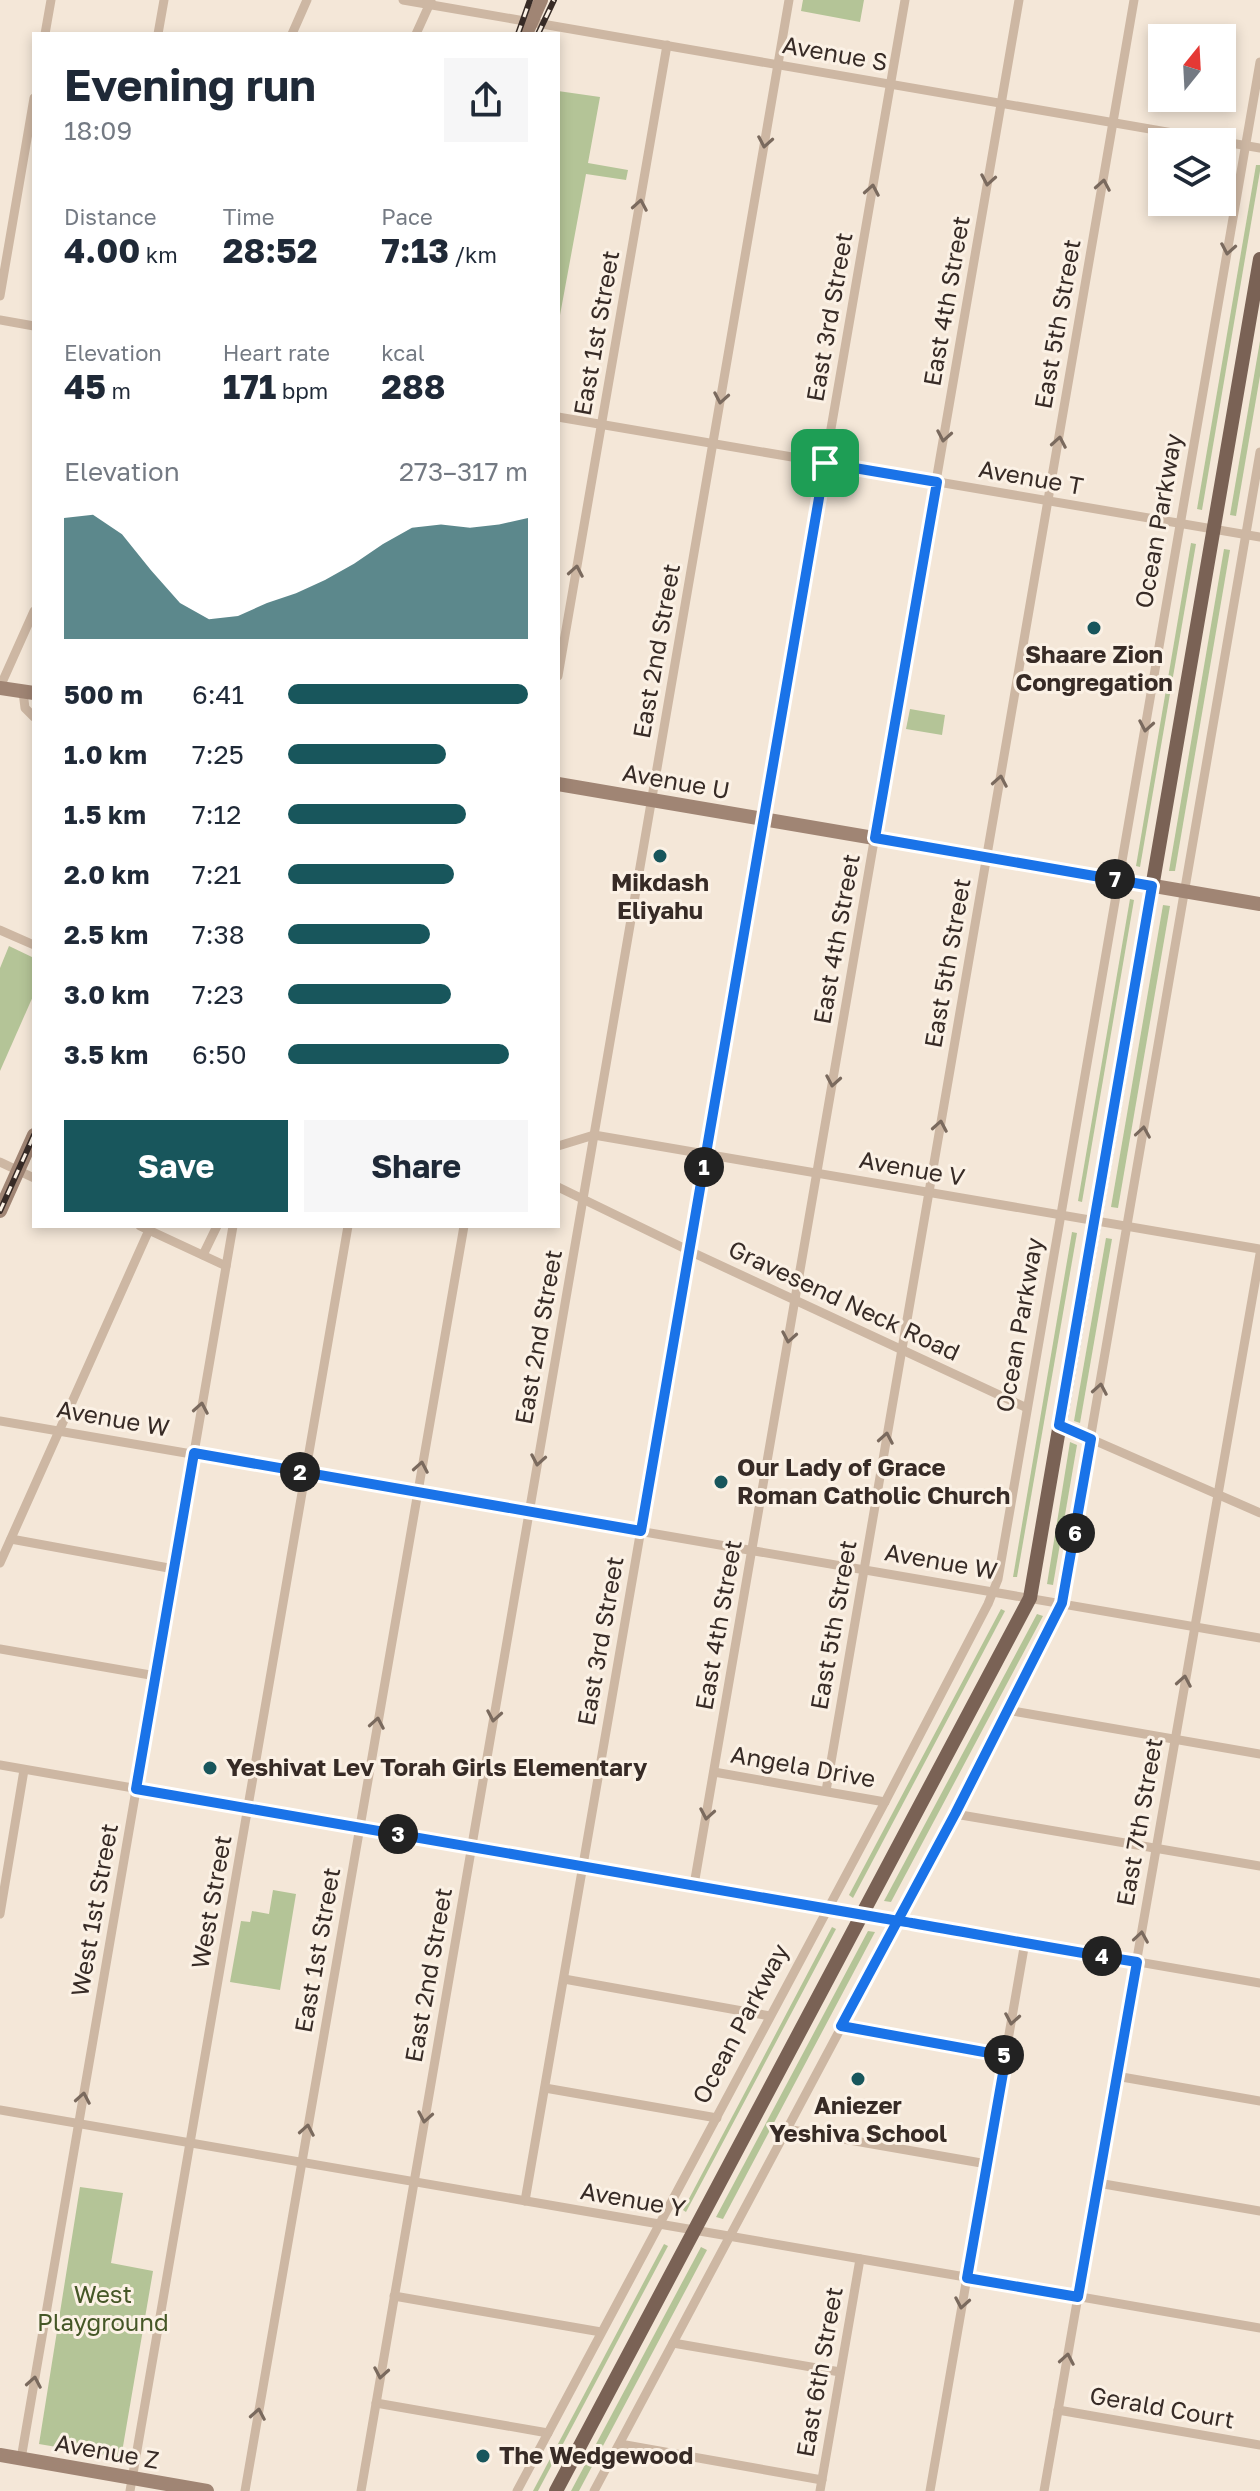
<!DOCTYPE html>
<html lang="en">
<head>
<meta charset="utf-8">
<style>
  :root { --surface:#fff; --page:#f6f6f7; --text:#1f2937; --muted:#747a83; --accent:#18565c }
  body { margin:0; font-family:"Golos Text",sans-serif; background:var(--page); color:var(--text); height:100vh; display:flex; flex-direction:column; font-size:30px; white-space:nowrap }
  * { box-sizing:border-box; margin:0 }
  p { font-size:26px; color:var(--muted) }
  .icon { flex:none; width:44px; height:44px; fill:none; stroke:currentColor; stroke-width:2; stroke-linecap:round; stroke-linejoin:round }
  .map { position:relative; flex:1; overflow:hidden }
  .details { position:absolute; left:32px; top:32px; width:528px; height:1196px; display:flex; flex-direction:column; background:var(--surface); border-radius:0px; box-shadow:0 4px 12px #0003 }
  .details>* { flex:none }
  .needle { width:52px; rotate:18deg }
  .fabs { position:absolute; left:1148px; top:24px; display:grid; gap:16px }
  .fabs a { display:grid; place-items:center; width:88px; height:88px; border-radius:0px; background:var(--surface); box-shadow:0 4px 12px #0003; font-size:40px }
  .pin { position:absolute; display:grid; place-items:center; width:68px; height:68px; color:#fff; margin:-34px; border-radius:16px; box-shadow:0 4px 12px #0006 }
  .km { position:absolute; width:40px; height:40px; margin:-20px; border-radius:50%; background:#222; color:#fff; font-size:22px; line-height:40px; text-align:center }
  .round { display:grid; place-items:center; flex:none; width:84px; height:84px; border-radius:0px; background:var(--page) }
  .summary { display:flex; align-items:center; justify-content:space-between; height:136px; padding:0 32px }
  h1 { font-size:44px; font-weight:700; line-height:60px }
  .figures { display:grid; grid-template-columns:repeat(3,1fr); gap:12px; height:136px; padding:8px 32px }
  .figures div { display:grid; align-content:center }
  .figures b { font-size:34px; font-weight:700 }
  .figures small { font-size:22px; font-weight:400 }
  .figures p { font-size:22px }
  .chart { height:224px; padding:16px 32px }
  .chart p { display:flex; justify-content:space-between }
  .chart svg { width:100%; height:144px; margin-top:8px; fill:var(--accent); opacity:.7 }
  .action { display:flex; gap:16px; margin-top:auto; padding:16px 32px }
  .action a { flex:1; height:92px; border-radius:0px; background:var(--accent); color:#fff; font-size:32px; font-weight:700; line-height:92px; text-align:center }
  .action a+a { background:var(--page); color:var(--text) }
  ul { padding:0 32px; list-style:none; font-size:26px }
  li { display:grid; grid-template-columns:128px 96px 1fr; align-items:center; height:60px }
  li i { height:20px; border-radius:10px; background:var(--accent) }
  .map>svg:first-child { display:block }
  .green { fill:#b4c497 }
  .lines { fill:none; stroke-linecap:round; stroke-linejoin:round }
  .street { stroke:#cdb7a3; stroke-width:9 }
  .secondary { stroke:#a08574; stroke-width:14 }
  .primary { stroke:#7a6255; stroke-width:14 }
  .rail-casing { stroke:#372b26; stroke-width:6 }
  .rail { stroke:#fbf1e5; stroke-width:3; stroke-dasharray:9; stroke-linecap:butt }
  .oneway { stroke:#7a6a5e }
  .route-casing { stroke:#fff; stroke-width:16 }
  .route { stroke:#1a73e8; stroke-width:10 }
  .poi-dot { fill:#18565c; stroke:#fbf1e5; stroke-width:3 }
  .labels { text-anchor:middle; stroke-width:6; stroke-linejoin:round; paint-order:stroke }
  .street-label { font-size:24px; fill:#372b26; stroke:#fbf1e5 }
  .poi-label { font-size:24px; font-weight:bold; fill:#372b26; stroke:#fbf1e5 }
  .park-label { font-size:24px; fill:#455727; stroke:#fbf1e5 }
</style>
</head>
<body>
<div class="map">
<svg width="1260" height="2491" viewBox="0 0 1260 2491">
  <rect width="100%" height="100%" fill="#f4e7d8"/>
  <g class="green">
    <polygon points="803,0 864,0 860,22 801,11"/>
    <polygon points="558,91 600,97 588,163 628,170 626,180 586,174 558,326"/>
    <polygon points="1256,165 1260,165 1260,171 1202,510 1197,509"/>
    <polygon points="1260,341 1260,376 1236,516 1230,515"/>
    <polygon points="1191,543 1196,544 1140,867 1136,866"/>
    <polygon points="1224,549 1230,550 1175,871 1169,871"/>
    <polygon points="910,709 945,715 942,735 906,729"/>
    <polygon points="1130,899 1134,900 1082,1202 1078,1201"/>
    <polygon points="1163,905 1170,906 1118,1208 1111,1207"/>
    <polygon points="9,946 34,958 34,994 0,1071 0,968"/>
    <polygon points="1072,1232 1077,1233 1017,1577 1013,1577"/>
    <polygon points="1106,1238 1112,1239 1080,1423 1074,1421"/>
    <polygon points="1070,1442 1077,1445 1053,1585 1047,1584"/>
    <polygon points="1001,1609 1005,1611 853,1898 849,1895"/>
    <polygon points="1037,1614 1043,1616 891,1902 884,1901"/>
    <polygon points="273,1890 296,1894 280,1990 230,1982 241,1921 250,1922 252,1911 269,1914"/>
    <polygon points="832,1927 836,1929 686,2212 683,2210"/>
    <polygon points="868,1931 875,1932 723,2219 716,2217"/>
    <polygon points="80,2187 123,2193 111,2263 153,2271 121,2458 39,2444"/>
    <polygon points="664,2244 668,2246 538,2491 533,2491"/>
    <polygon points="701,2247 707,2250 579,2491 571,2491"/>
  </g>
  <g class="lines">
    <g class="street">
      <polyline points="403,0 1260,148"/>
      <polyline points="45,34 51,0"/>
      <polyline points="158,34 164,0"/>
      <polyline points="292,34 307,0"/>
      <polyline points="416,34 431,1"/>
      <polyline points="0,296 34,98"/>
      <polyline points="0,320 34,326"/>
      <polyline points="558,417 1260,537"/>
      <polyline points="558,676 667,45"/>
      <polyline points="0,687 34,611"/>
      <polyline points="23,692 25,708 34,717"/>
      <polyline points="0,930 34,945"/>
      <polyline points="558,1146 594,1135 1260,1249"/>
      <polyline points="0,1162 34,1178"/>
      <polyline points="558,1187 698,1255 1027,1408"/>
      <polyline points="140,1226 226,1266"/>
      <polyline points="203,1255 217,1226"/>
      <polyline points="0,1421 1260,1638"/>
      <polyline points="1059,1425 1260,1513"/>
      <polyline points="11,1539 174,1569"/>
      <polyline points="0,1563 149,1230"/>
      <polyline points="0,1649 156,1676"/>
      <polyline points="1007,1710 1260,1754"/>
      <polyline points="0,1765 1260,1983"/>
      <polyline points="714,1772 885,1802"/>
      <polyline points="826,1791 1134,0"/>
      <polyline points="955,1814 1260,1866"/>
      <polyline points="694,1885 1019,0"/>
      <polyline points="0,1914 24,1770"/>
      <polyline points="564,1979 770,2016"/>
      <polyline points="841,2026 1006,2056"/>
      <polyline points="1116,2076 1260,2101"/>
      <polyline points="545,2088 717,2118"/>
      <polyline points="0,2110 1260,2328"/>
      <polyline points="786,2129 987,2164"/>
      <polyline points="1098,2183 1260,2211"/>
      <polyline points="525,2201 905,0"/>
      <polyline points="394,2296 601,2332"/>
      <polyline points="673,2343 840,2372"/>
      <polyline points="376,2403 548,2433"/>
      <polyline points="1058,2410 1260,2445"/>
      <polyline points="620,2444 822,2480"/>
      <polyline points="21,2459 233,1226"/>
      <polyline points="130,2491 348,1226"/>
      <polyline points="245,2491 464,1226"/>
      <polyline points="361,2491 789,0"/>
      <polyline points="517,2491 885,1802 988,1604 998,1579 1260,62"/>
      <polyline points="594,2491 955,1814 1062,1603 1260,452"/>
      <polyline points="820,2491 860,2259"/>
      <polyline points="930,2491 1025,1942"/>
      <polyline points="1044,2491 1260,1254"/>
    </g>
    <g class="secondary">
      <polyline points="526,34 541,0"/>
      <polyline points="0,688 34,693"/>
      <polyline points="558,784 1260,904"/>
      <polyline points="0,1211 34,1135"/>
      <polyline points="0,2455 207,2491"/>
    </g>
    <polyline class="primary" points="556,2491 1030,1598 1260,259"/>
    <defs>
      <g id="rail">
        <polyline points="518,34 530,0"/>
        <polyline points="538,34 554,0"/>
        <polyline points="0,1211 34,1135"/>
      </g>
    </defs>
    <use href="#rail" class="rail-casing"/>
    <use href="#rail" class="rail"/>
  </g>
  <defs><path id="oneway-chevron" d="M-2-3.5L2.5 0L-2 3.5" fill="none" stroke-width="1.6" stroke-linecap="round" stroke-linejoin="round" transform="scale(2)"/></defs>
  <g class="oneway">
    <use href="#oneway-chevron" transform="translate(765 142) rotate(100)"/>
    <use href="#oneway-chevron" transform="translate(988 180) rotate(100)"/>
    <use href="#oneway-chevron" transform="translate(1103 185) rotate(-80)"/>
    <use href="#oneway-chevron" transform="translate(872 190) rotate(-80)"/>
    <use href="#oneway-chevron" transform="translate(640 205) rotate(-80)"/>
    <use href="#oneway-chevron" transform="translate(1228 249) rotate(100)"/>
    <use href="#oneway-chevron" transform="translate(721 398) rotate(100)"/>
    <use href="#oneway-chevron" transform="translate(944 436) rotate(100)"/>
    <use href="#oneway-chevron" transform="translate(1059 442) rotate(-80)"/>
    <use href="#oneway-chevron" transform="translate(576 571) rotate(-80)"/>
    <use href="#oneway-chevron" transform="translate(1146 726) rotate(100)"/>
    <use href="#oneway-chevron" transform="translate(1000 781) rotate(-80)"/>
    <use href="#oneway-chevron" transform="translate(833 1081) rotate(100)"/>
    <use href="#oneway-chevron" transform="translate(940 1126) rotate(-80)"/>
    <use href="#oneway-chevron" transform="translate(1143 1132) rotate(-81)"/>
    <use href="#oneway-chevron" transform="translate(789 1337) rotate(100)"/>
    <use href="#oneway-chevron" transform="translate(1100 1389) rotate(-80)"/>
    <use href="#oneway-chevron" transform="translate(201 1408) rotate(-80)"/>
    <use href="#oneway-chevron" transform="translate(886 1438) rotate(-80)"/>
    <use href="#oneway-chevron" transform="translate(538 1460) rotate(100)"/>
    <use href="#oneway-chevron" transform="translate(421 1467) rotate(-80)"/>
    <use href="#oneway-chevron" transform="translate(1184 1681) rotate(-80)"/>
    <use href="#oneway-chevron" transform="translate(494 1716) rotate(100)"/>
    <use href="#oneway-chevron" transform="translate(377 1723) rotate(-80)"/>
    <use href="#oneway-chevron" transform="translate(707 1814) rotate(100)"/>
    <use href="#oneway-chevron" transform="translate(1141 1937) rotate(-81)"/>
    <use href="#oneway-chevron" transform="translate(1012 2019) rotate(100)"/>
    <use href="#oneway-chevron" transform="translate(83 2098) rotate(-80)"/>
    <use href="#oneway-chevron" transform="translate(425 2117) rotate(100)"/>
    <use href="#oneway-chevron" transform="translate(307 2130) rotate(-80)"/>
    <use href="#oneway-chevron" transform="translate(962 2303) rotate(100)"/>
    <use href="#oneway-chevron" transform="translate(1067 2359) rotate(-80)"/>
    <use href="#oneway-chevron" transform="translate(381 2373) rotate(100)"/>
    <use href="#oneway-chevron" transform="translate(34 2382) rotate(-80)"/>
    <use href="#oneway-chevron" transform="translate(258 2414) rotate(-80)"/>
  </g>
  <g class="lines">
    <defs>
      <path id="route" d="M825,463L641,1531L194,1453L136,1789L881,1918C892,1920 902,1921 912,1923C987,1936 1062,1950 1137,1962L1078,2297L967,2278L1006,2056L841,2026L955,1814L1062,1603L1091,1439L1059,1425L1152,886L875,838L937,482L825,463"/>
    </defs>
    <use href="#route" class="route-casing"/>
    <use href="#route" class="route"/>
  </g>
  <g class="poi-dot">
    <circle cx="1094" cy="628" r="8"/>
    <circle cx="660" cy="856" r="8"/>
    <circle cx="721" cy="1482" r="8"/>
    <circle cx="210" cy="1768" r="8"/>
    <circle cx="858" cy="2079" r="8"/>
    <circle cx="483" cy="2456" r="8"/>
  </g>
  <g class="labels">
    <g class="street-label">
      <text transform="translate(835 54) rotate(10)" y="8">Avenue S</text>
      <text transform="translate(947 301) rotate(-80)" y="8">East 4th Street</text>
      <text transform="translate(830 317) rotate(-80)" y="8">East 3rd Street</text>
      <text transform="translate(1058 324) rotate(-80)" y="8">East 5th Street</text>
      <text transform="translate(597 333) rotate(-80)" y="8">East 1st Street</text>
      <text transform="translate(1031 478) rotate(10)" y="8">Avenue T</text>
      <text transform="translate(1159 521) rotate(-80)" y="8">Ocean Parkway</text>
      <text transform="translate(657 651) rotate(-80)" y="8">East 2nd Street</text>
      <text transform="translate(676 782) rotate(10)" y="8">Avenue U</text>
      <text transform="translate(837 939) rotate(-80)" y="8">East 4th Street</text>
      <text transform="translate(948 963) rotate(-80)" y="8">East 5th Street</text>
      <text transform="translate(912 1169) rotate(10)" y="8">Avenue V</text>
      <text transform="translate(844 1301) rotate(25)" y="8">Gravesend Neck Road</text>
      <text transform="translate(1020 1325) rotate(-80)" y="8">Ocean Parkway</text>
      <text transform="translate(539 1337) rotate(-80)" y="8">East 2nd Street</text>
      <text transform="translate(113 1419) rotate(10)" y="8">Avenue W</text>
      <text transform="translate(941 1562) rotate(10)" y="8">Avenue W</text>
      <text transform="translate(719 1625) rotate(-80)" y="8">East 4th Street</text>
      <text transform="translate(834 1625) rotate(-80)" y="8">East 5th Street</text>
      <text transform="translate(601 1641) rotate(-80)" y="8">East 3rd Street</text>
      <text transform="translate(803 1767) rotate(10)" y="8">Angela Drive</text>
      <text transform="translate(1140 1822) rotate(-80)" y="8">East 7th Street</text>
      <text transform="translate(212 1902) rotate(-80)" y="8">West Street</text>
      <text transform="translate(95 1910) rotate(-80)" y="8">West 1st Street</text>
      <text transform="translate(318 1950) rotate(-80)" y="8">East 1st Street</text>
      <text transform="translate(429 1975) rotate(-80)" y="8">East 2nd Street</text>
      <text transform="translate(741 2024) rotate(-62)" y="8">Ocean Parkway</text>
      <text transform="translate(633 2200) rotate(10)" y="8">Avenue Y</text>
      <text transform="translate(820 2372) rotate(-80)" y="8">East 6th Street</text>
      <text transform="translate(1162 2408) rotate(10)" y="8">Gerald Court</text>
      <text transform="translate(107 2452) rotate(10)" y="8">Avenue Z</text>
    </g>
    <g class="poi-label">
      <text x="1094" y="663">Shaare Zion<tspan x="1094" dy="28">Congregation</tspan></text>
      <text x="660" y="891">Mikdash<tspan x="660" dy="28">Eliyahu</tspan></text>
      <text x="737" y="1476" text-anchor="start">Our Lady of Grace<tspan x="737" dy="28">Roman Catholic Church</tspan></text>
      <text x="226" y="1776" text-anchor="start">Yeshivat Lev Torah Girls Elementary</text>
      <text x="858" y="2114">Aniezer<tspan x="858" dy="28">Yeshiva School</tspan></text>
      <text x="499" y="2464" text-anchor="start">The Wedgewood</text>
    </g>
    <g class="park-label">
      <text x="103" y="2303">West<tspan x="103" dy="28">Playground</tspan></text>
    </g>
  </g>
</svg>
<div class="fabs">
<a><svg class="needle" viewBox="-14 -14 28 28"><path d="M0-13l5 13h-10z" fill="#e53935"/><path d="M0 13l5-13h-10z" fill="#747a83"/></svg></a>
<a><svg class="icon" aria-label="layers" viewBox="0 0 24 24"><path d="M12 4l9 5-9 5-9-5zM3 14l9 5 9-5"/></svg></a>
</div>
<div class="pin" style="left:825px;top:463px;background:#1e9e55"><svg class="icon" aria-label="arrive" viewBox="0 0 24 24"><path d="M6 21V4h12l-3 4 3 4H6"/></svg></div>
<b class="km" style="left:704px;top:1167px">1</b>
<b class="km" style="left:300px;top:1472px">2</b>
<b class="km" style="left:398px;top:1834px">3</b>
<b class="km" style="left:1102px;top:1956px">4</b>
<b class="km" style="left:1004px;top:2055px">5</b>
<b class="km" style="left:1075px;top:1533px">6</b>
<b class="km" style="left:1115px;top:879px">7</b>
<section class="details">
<div class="summary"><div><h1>Evening run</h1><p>18:09</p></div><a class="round"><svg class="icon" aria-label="share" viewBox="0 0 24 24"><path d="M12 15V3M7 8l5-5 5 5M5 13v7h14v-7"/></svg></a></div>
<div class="figures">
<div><p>Distance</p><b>4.00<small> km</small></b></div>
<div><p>Time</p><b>28:52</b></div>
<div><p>Pace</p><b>7:13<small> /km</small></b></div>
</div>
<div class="figures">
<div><p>Elevation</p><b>45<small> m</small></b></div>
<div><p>Heart rate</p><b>171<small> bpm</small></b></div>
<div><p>kcal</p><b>288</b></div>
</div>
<div class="chart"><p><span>Elevation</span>273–317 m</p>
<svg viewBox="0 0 160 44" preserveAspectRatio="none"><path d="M0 44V7L10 6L20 12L30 23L40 33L50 38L60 37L70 33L80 30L90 26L100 21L110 15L120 10L130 9L140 10L150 9L160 7V44z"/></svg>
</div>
<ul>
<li><b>500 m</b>6:41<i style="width:100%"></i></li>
<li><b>1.0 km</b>7:25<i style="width:66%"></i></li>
<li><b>1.5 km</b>7:12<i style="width:74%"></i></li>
<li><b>2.0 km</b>7:21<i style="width:69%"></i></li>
<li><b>2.5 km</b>7:38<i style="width:59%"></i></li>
<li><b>3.0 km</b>7:23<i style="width:68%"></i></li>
<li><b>3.5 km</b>6:50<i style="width:92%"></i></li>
</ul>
<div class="action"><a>Save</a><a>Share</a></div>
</section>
</div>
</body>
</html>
